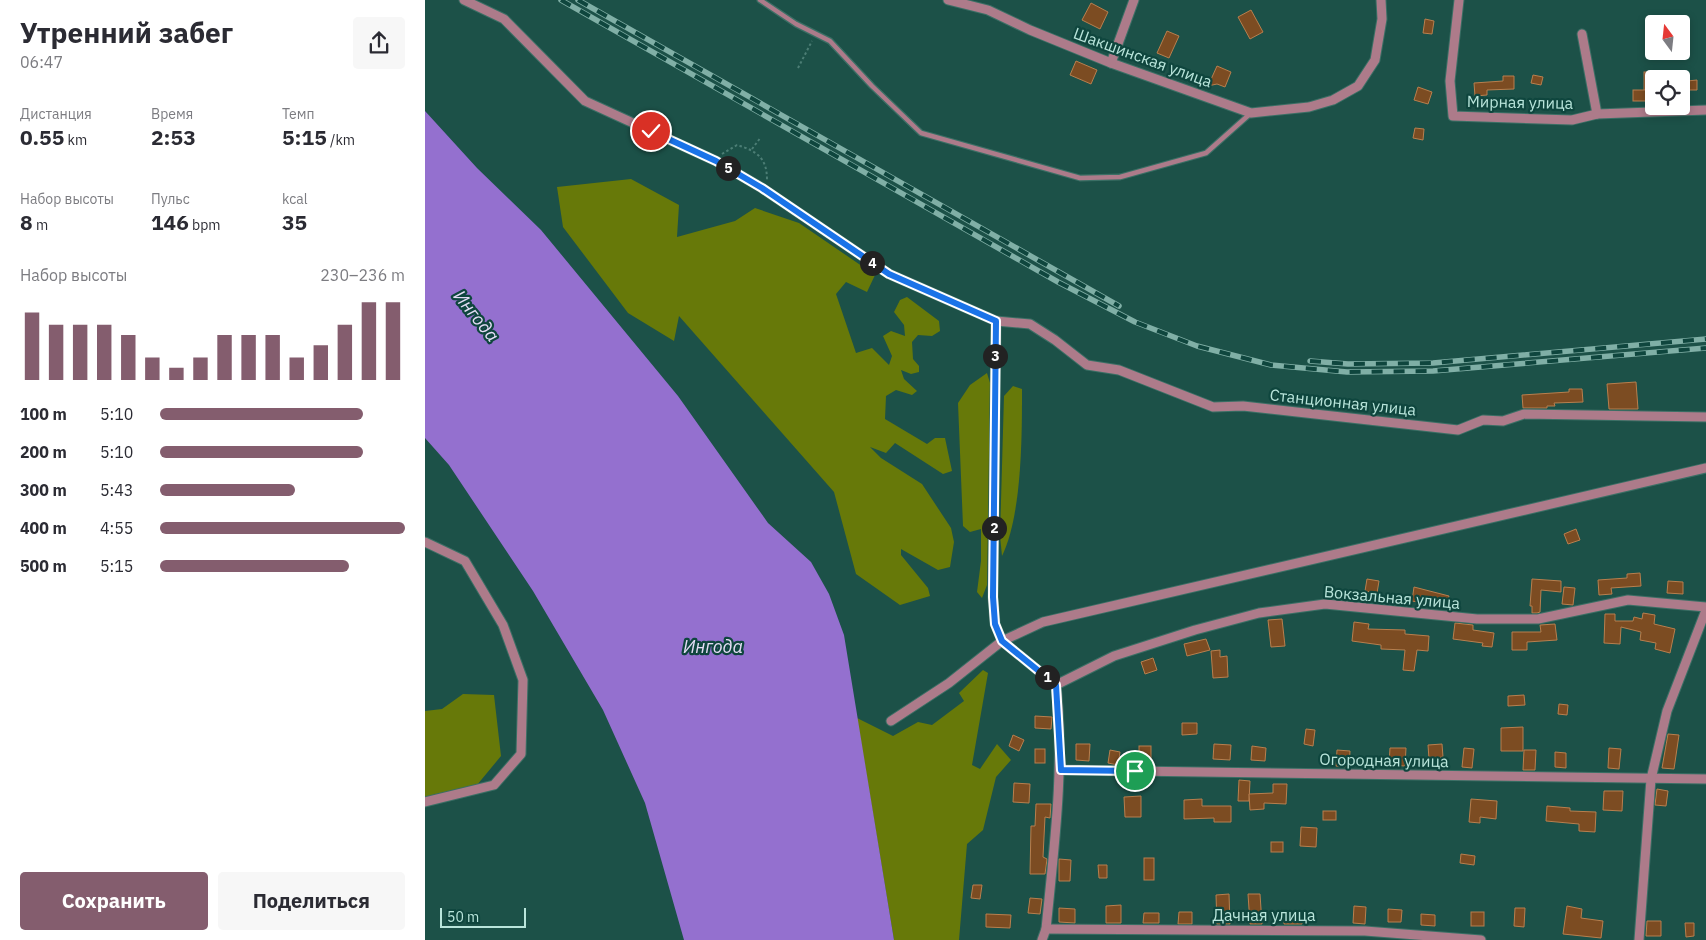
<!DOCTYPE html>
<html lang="ru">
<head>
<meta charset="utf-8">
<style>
  :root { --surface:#fff; --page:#f7f7f7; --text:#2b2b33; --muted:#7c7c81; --accent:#845d6e }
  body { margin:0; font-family:"IBM Plex Sans",sans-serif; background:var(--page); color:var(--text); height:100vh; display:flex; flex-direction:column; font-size:19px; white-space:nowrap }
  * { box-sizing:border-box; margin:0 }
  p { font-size:16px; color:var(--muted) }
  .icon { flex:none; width:28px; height:28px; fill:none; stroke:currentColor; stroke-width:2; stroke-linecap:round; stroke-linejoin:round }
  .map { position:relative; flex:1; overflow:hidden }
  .panel { display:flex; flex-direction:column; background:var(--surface); width:425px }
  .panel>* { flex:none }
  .needle { width:32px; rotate:345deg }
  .buttons { position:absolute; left:1220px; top:15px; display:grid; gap:10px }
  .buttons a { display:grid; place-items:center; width:45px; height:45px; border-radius:5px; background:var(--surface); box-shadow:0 2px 8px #0003; font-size:25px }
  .scale { position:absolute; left:15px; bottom:12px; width:86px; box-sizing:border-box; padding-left:5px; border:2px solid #b9e5db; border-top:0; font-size:14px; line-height:18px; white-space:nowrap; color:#b9e5db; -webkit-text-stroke:4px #0f463e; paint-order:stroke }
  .pin { position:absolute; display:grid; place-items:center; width:42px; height:42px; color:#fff; margin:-21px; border:2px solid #fff; border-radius:50%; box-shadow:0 1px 5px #0007 }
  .km { position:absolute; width:25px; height:25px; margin:-12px; border-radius:50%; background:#222; color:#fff; font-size:14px; line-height:25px; text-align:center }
  .round { display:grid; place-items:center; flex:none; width:52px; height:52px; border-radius:5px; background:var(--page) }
  .headline { display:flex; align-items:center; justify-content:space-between; height:85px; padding:0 20px }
  h1 { font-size:28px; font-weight:700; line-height:38px }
  .metrics { display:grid; grid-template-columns:repeat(3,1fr); gap:8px; height:85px; padding:5px 20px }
  .metrics div { display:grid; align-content:center }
  .metrics b { font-size:21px; font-weight:700 }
  .metrics small { font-size:14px; font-weight:400 }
  .metrics p { font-size:14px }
  .chart { height:140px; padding:10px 20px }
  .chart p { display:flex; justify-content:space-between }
  .chart svg { width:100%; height:90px; margin-top:5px; stroke:var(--accent); stroke-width:6 }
  .cta { display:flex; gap:10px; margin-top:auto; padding:10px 20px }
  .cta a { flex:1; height:58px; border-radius:5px; background:var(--accent); color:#fff; font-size:20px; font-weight:700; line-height:58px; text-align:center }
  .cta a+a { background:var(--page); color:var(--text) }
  ul { padding:0 20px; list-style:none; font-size:16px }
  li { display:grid; grid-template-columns:80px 60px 1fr; align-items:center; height:38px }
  li i { height:12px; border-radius:6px; background:var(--accent) }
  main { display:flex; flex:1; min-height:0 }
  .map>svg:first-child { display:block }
  .green { fill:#677909 }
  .water { fill:#9470cf }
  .building { fill:#7c4c22; stroke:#b87f4e }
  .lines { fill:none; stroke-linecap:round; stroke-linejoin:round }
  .lane-casing { stroke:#3b6f65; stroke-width:7 }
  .street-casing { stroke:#3b6f65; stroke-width:11 }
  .path { stroke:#4c7e75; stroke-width:2; stroke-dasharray:2.5 2.5; stroke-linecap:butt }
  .lane { stroke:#ad7b8a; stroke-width:4.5 }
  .street { stroke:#ad7b8a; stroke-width:9 }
  .rail-casing { stroke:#80afa6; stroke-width:5.5 }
  .rail { stroke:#0f463e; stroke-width:4; stroke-dasharray:11; stroke-linecap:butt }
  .route-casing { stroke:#fff; stroke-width:10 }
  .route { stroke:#1a73e8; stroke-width:6 }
  .labels { text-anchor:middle; stroke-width:4.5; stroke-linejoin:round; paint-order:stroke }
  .street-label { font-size:16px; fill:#b9e5db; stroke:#0f463e }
  .water-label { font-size:18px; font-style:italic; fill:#e5ddf6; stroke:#0f463e }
</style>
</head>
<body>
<main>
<section class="panel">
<div class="headline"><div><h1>Утренний забег</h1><p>06:47</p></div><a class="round"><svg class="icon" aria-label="share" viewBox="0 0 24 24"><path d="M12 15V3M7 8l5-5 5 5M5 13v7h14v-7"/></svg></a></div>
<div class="metrics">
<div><p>Дистанция</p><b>0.55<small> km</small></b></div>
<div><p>Время</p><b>2:53</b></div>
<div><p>Темп</p><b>5:15<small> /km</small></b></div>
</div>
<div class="metrics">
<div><p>Набор высоты</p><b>8<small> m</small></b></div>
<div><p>Пульс</p><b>146<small> bpm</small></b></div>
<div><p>kcal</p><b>35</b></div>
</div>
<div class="chart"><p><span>Набор высоты</span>230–236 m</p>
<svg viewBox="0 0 160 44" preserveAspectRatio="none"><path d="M5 44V11M15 44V17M25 44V17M35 44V17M45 44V22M55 44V33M65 44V38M75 44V33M85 44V22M95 44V22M105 44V22M115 44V33M125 44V27M135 44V17M145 44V6M155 44V6"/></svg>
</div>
<ul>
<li><b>100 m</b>5:10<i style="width:83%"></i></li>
<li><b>200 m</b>5:10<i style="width:83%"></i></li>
<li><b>300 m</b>5:43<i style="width:55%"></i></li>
<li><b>400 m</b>4:55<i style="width:100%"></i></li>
<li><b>500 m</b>5:15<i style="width:77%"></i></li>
</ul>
<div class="cta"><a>Сохранить</a><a>Поделиться</a></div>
</section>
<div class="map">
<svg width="1281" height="940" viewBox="0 0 1281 940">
  <rect width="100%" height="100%" fill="#1c5148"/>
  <g class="green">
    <polygon points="206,179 254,205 252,237 310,221 330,208 374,223 450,275 442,292 421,282 411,294 431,353 447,348 464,365 467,356 458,336 466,331 480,336 479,325 469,312 475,300 482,297 514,321 515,331 507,336 493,335 487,342 488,359 494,366 494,372 486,374 476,370 479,379 492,391 487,395 471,390 461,396 460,419 502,444 510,438 520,438 527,471 518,474 470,443 461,453 445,447 456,458 497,484 526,528 529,542 525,567 513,570 476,549 476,555 503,588 505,596 475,605 431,574 409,492 254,316 249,341 203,313 138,227 132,187"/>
    <polygon points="562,373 565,383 562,585 557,598 552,592 556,561 556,529 545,532 538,526 533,403 545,385"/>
    <path d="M588,386L597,389C597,436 597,515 577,556L575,536L579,396Z"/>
    <polygon points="558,670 563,673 547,765 555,769 572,744 586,760 571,777 558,830 542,844 534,940 469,940 432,718 468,736 493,722 507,725 539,701 534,693"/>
    <polygon points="38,694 69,695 76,756 52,785 0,798 0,711 17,709"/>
  </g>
  <polygon class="water" points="0,111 52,168 116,230 253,396 343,523 386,562 404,594 419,635 469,940 259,940 220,803 178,710 108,591 24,465 0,438"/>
  <g class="building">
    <polygon points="666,3 683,12 675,29 657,20"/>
    <polygon points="826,10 838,32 825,39 813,17"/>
    <polygon points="1000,19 1009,21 1007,34 998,33"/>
    <polygon points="742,31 754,36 744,58 732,53"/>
    <polygon points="651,61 672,70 666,84 645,75"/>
    <polygon points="792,66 806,72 800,87 792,84 783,86"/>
    <rect x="1219" y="72" width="10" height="18"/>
    <polygon points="1108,75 1118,77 1116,85 1106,83"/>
    <polygon points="1078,76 1089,76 1089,89 1062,90 1062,95 1050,96 1049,83 1078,81"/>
    <polygon points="1272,80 1272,90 1262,90 1262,81"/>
    <polygon points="993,87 1007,92 1003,104 989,100"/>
    <rect x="1208" y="90" width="16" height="11"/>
    <polygon points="990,128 999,129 998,140 988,138"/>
    <polygon points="1211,382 1213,409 1184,409 1182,384"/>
    <polygon points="1144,389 1157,389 1158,402 1129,403 1130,406 1122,406 1122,408 1098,408 1097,395 1144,392"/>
    <polygon points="1151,529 1155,540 1143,544 1139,534"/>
    <polygon points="1215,573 1216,586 1186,588 1187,594 1174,595 1173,580 1202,578 1202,574"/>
    <polygon points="942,579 954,581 952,593 940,591"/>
    <polygon points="1107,579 1136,581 1136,592 1116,590 1115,612 1112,613 1107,613 1107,606 1105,606"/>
    <polygon points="1243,581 1258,582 1258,594 1242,593"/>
    <polygon points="989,587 1024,596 1021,607 987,601"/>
    <polygon points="1139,587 1150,588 1148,605 1137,604"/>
    <polygon points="1218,613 1230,615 1229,624 1250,629 1245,653 1230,649 1231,643 1215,640 1216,632 1196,627 1195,644 1179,643 1180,614 1190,614 1190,621 1208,621 1209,617 1217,619"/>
    <polygon points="857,619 860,646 846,647 843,620"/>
    <polygon points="929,622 944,624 943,629 980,630 980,634 1004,636 1003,651 992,650 989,671 978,670 980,650 956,649 956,645 927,641"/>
    <polygon points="1030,623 1048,625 1048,630 1069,633 1067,647 1057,646 1058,643 1028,639"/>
    <polygon points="1130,624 1132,640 1102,642 1102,650 1087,650 1087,632 1116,632 1115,625"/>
    <polygon points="781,639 785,650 762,656 759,644"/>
    <polygon points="795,650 795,657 802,656 803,677 788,678 786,651"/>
    <polygon points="728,658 732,670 720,674 716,662"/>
    <polygon points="1099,695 1100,705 1083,706 1083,696"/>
    <polygon points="1134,704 1143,705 1142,715 1133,714"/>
    <polygon points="610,716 627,717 626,729 610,728"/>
    <polygon points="757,723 772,723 772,734 757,735"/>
    <polygon points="1098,727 1098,751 1076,751 1076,728"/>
    <polygon points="881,729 890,730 888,746 879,744"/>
    <polygon points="1243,734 1254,735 1249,769 1237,768"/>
    <polygon points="588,735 599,740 594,751 584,746"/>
    <polygon points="651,744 665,744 664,761 651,760"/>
    <polygon points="789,744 806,745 805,760 788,759"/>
    <polygon points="1017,744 1018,757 1004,759 1003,745"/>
    <rect x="714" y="746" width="12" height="15"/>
    <polygon points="827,746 841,748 840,761 826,760"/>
    <polygon points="965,748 981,748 980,766 964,765"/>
    <polygon points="1039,748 1049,749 1047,768 1037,767"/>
    <polygon points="1184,748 1196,749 1194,769 1183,768"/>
    <rect x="610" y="749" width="10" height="14"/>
    <polygon points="685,750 695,752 693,765 683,763"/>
    <polygon points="912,750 925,751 924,767 911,766"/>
    <polygon points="1099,750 1111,750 1110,770 1098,770"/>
    <polygon points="1130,752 1141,753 1141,768 1130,767"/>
    <polygon points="814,780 825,781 824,801 813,801"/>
    <polygon points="589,783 605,784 604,803 588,802"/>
    <polygon points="848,784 862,784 861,804 839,803 839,809 825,810 824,794 848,793"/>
    <polygon points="1232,789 1243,791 1241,806 1230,805"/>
    <polygon points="1179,791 1198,791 1197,811 1178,810"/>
    <polygon points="716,796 716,817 700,817 699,797"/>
    <polygon points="777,799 777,806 806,806 806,822 789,822 789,818 759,819 759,800"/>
    <polygon points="1046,799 1072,801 1071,819 1055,817 1055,823 1044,822"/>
    <polygon points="611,804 626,804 625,818 620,817 618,857 622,859 620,874 605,874 606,826 610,826"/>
    <polygon points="1122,806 1145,808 1145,811 1171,812 1170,832 1154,831 1154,824 1121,821"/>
    <rect x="898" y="811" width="13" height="9"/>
    <polygon points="876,827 892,828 891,847 875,846"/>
    <rect x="846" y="842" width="12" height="10"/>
    <polygon points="1036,854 1050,856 1049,865 1035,863"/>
    <rect x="719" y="858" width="10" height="22"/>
    <polygon points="634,859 646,860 645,881 634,881"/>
    <polygon points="673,865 682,865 682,878 674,878"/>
    <polygon points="548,885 557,885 555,899 546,898"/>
    <polygon points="804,894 805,924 792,924 791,895"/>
    <polygon points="823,894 835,894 837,924 825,924"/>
    <polygon points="605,898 617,899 615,914 603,913"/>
    <polygon points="696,905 696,923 681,923 681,906"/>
    <polygon points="929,906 941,907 940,924 928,923"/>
    <polygon points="1142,906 1157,909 1156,918 1178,921 1176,938 1138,934"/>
    <polygon points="634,908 650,909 650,923 634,922"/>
    <polygon points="1090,908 1100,908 1099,927 1089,926"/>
    <polygon points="963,909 977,910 976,922 963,922"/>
    <polygon points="754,912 767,912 767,924 753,924"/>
    <polygon points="859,912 877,913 877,924 859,924"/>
    <rect x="1046" y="912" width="13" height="14"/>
    <polygon points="719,913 734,913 734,923 718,923"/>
    <polygon points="561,914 586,915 585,928 561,927"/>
    <polygon points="996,914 1010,915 1010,926 996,925"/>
    <polygon points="1222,921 1236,921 1236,936 1221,936"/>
    <polygon points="1260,923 1269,923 1269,936 1261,937"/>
  </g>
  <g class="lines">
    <defs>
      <polyline id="lane" points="335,0 371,24 405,41 447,86 496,133 655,178 695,177 781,153 826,113"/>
      <g id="street">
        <path d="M39,0L79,19L160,101L291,161L337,188L464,274L571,321L568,597L570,624L577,641L631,685C640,767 629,847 621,929L617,940"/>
        <polyline points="523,0 563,10 605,30 686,63 826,113 884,107 908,100 933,86 950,60 957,19 956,0"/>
        <polyline points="1034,0 1025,81 1028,116 1147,120 1172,114 1281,110"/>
        <polyline points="1157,34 1172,114"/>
        <polyline points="686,63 709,0"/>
        <polyline points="571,321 605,324 630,340 662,365 694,370 788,407 818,406 1033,430 1058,420 1078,421 1099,414 1281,417"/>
        <polyline points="0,542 40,561 78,625 98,680 96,754 69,785 0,802"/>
        <polyline points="631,685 689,656 770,630 834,613 900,604 1052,619 1113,619 1203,600 1281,607"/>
        <polyline points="466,721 524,683 577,641 618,622 1281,468"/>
        <polyline points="636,770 1281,779"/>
        <polyline points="621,929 940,931 1056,940"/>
        <polyline points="1214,940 1226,779 1242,711 1281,610"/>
      </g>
    </defs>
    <use href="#lane" class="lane-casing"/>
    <use href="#street" class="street-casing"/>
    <g class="path">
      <polyline points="373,68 387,41"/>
      <polyline points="327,149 336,137"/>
      <path d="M297,154L312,145C332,151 342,158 342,180"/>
    </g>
    <use href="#lane" class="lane"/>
    <use href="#street" class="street"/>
    <defs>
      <g id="rail">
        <polyline points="136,0 633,282 710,322 772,346 846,365 922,372 1008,371 1281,348"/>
        <polyline points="153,0 694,306"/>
        <polyline points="885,361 923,364 1008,363 1281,339"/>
      </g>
    </defs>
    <use href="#rail" class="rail-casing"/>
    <use href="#rail" class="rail"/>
  </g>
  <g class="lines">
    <defs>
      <polyline id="route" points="226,131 291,161 337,188 464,274 571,321 568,597 570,624 577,641 631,685 636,770 710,771"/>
    </defs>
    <use href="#route" class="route-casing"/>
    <use href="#route" class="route"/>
  </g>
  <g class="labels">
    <g class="street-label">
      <text transform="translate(718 57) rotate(20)" y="6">Шакшинская улица</text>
      <text transform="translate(1095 102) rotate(1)" y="6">Мирная улица</text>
      <text transform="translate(918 402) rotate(6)" y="6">Станционная улица</text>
      <text transform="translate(967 597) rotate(5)" y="6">Вокзальная улица</text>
      <text transform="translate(959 760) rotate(1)" y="6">Огородная улица</text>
      <text x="839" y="921">Дачная улица</text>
    </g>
    <g class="water-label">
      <text transform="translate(51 316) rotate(51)" y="6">Ингода</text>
      <text x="288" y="653">Ингода</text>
    </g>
  </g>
</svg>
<div class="buttons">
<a><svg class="needle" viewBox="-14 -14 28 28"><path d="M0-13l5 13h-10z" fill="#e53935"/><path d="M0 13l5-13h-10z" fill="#7c7c81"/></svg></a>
<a><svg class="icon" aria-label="locate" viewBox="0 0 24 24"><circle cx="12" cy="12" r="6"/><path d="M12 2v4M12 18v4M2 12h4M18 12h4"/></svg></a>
</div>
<div class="scale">50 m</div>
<div class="pin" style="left:710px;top:771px;background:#1e9e55"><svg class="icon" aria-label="arrive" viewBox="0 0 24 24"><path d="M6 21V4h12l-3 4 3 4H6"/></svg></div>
<div class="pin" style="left:226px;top:131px;background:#d93025"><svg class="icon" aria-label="check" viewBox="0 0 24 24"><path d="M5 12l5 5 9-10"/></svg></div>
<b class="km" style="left:622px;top:677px">1</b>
<b class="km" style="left:569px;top:528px">2</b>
<b class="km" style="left:570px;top:356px">3</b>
<b class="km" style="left:447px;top:263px">4</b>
<b class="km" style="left:303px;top:168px">5</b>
</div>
</main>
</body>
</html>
